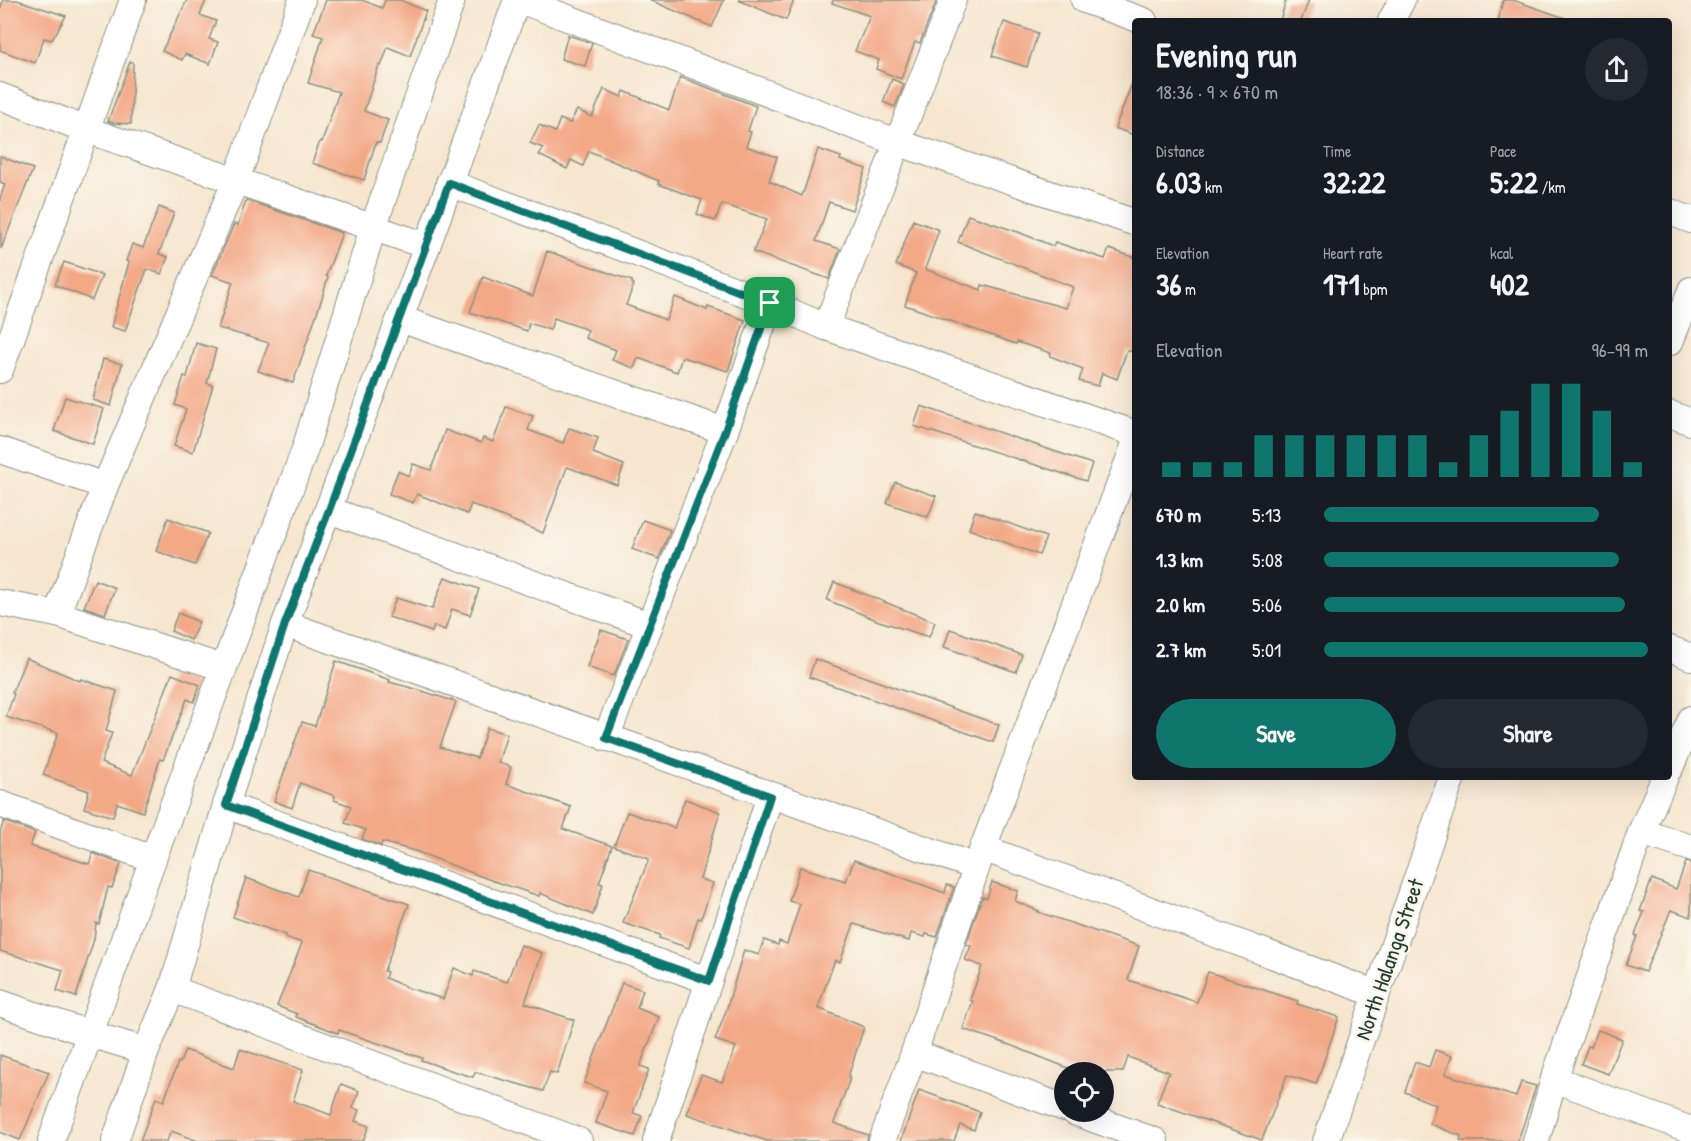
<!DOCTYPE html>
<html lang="en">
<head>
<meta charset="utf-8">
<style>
  :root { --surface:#171b24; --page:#242831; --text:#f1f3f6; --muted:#9ea1a6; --accent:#0f766e }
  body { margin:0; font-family:"Patrick Hand",sans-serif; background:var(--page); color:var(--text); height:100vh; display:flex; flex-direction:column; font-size:22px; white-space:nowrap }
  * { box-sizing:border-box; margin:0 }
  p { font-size:20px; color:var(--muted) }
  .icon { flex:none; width:33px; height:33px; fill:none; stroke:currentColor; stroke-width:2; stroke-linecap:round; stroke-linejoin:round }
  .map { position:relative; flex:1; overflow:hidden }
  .sheet { position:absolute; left:1132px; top:18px; width:540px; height:762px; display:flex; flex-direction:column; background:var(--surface); border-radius:6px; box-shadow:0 6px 24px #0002 }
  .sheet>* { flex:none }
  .tools { position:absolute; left:1054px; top:1062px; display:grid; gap:12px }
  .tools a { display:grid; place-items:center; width:60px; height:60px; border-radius:50%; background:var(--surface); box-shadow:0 6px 24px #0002; font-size:30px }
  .pin { position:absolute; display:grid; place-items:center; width:51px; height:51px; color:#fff; margin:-26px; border-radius:12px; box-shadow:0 3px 9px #0006 }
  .round { display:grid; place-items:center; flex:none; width:63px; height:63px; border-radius:32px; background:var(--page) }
  .overview { display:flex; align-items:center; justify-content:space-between; height:102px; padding:0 24px }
  h1 { font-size:33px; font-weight:700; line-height:45px }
  .figures { display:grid; grid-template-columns:repeat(3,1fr); gap:9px; height:102px; padding:6px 24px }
  .figures div { display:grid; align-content:center }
  .figures b { font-size:30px; font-weight:700 }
  .figures small { font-size:16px; font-weight:400 }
  .figures p { font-size:16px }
  .chart { height:168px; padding:12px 24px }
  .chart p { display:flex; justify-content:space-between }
  .chart svg { width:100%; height:108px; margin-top:6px; stroke:var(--accent); stroke-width:6 }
  .cta { display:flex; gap:12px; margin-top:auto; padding:12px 24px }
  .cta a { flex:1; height:69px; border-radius:36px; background:var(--accent); color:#fff; font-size:24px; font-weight:700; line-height:69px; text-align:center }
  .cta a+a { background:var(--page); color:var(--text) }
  ul { padding:0 24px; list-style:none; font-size:20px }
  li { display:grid; grid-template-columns:96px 72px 1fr; align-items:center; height:45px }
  li i { height:15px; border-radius:8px; background:var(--accent) }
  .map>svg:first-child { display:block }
  .building { fill:#f3a886 }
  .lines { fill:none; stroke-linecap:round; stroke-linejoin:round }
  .minor-casing { stroke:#8a9282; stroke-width:28 }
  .minor { stroke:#fff; stroke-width:26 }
  .route-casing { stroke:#fff; stroke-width:12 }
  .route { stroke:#0f766e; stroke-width:8 }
  .labels { text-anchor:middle; stroke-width:5; stroke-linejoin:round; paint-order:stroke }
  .street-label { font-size:22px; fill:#1f3d34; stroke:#fbf7ec }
</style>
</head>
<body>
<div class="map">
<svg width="1691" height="1141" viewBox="0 0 1691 1141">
  <rect width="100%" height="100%" fill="#fbf7ec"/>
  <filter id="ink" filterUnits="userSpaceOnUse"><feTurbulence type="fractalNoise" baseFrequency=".0167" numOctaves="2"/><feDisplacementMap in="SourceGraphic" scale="12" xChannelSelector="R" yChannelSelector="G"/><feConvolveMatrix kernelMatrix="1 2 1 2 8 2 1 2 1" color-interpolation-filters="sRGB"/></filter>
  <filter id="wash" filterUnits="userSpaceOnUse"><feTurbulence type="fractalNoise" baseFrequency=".008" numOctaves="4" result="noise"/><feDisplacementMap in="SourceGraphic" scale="24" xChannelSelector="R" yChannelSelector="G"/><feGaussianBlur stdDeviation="1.35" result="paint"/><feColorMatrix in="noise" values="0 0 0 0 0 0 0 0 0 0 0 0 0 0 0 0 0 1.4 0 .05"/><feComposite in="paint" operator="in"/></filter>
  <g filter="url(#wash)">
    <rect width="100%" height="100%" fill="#f6e6cf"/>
    <g id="blocks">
      <g class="building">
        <polygon points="3,0 17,0 66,16 52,40 44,38 35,63 0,50 0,10"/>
        <polygon points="187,0 206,0 200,15 216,21 209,39 218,42 210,64 185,54 182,60 162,51"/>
        <polygon points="326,0 362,0 382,8 385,0 400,0 426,11 410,56 388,47 381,66 379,65 364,111 388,120 380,143 376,142 364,180 312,163 320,141 322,142 339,92 308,83 323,37 313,34"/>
        <polygon points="650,0 724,0 712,27"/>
        <polygon points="738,0 794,0 786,20"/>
        <polygon points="833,0 937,0 920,43 915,42 901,79 876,69 879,60 855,51 870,16 832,3"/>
        <polygon points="1286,0 1309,0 1301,21 1280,21"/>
        <polygon points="1503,0 1513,0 1565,18 1565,21 1498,21"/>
        <polygon points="1004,22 1038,33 1027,67 992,56"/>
        <polygon points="568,35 592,43 585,66 561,59"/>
        <polygon points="130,62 133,62 131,124 113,123 108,121"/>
        <polygon points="680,77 756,106 748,131 751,132 746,146 777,157 769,181 802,196 818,149 841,157 840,160 866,169 852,210 829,202 816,241 840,249 829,279 753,252 767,219 722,204 715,221 697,214 702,200 658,184 659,181 589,151 583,166 571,160 567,169 539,155 543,148 530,143 539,125 555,132 560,119 570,123 577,110 592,117 604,89 622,97 624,91 669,110"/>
        <polygon points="1134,78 1136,79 1136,136 1115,128"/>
        <polygon points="892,79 904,84 895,107 883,102"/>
        <polygon points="0,156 33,169 1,249 0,198 5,184 0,182"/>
        <polygon points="246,200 342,233 326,276 328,277 322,298 293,383 258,371 269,343 218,328 233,282 212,275 234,224 238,225"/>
        <polygon points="159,207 174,213 159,254 168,257 161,274 147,269 125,331 111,327 129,262 126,261 132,244 143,248"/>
        <polygon points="968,215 1018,232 1053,246 1055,242 1105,259 1109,249 1136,258 1136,353 1127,350 1117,379 1102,373 1098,386 1079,381 1083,369 1050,356 1051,353 1017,342 1016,344 905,305 916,273 896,265 913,220 939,230 925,269 981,290 982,285 1066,308 1073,287 958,242"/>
        <polygon points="547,251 632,281 632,283 634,284 626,305 666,320 675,297 707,310 708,307 745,320 728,371 682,357 677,372 638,358 634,368 612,360 616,350 585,338 588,330 554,318 550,330 529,323 527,331 470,312 483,277 533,296"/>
        <polygon points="64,262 102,275 92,300 55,285"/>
        <polygon points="196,343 216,349 207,383 213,385 193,452 174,446 186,409 175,405 184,376 187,377"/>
        <polygon points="103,359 122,364 111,406 93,400"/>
        <polygon points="65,397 104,409 93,444 54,431"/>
        <polygon points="921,406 1092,464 1086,481 914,426"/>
        <polygon points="506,407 533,416 528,430 563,443 569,428 598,438 593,453 624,465 617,485 567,467 543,533 471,504 467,514 417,494 413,503 389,494 398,471 409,476 413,464 431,470 445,430 481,443 483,438 493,442"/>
        <polygon points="895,482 936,496 928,517 887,503"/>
        <polygon points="975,511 1046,537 1039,555 969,529"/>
        <polygon points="168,518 208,533 195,565 156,551"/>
        <polygon points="643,520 670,530 659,559 632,549"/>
        <polygon points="445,577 479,589 470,615 452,609 445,630 434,626 432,632 389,617 396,598 432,609"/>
        <polygon points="95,580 115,588 105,614 84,607"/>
        <polygon points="834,582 935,622 929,637 879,621 827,600"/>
        <polygon points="178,613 199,622 191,640 171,631"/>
        <polygon points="950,629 1022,655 1016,672 944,647"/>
        <polygon points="601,630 628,639 614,676 587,667"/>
        <polygon points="26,658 80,681 81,679 117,691 106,731 112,733 101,763 132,775 172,674 200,685 194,702 187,699 163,760 160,759 143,812 117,803 113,817 84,808 89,791 43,775 58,733 6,717 14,694 12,693"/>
        <polygon points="815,659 999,725 993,742 809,677"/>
        <polygon points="336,661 390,680 389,682 419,690 456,702 440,747 477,758 487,728 507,734 498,763 511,767 506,784 571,807 563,829 612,846 599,883 603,884 593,915 540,893 539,896 488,879 418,852 382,842 381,846 362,839 366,830 345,823 351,806 334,800 335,796 300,783 292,808 274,801 302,722 315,726"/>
        <polygon points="685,799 720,812 700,879 713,883 701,919 698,918 689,948 659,938 660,935 623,923 649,859 614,846 627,812 674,828"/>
        <polygon points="4,821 35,833 30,846 89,864 93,853 121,864 112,888 108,887 99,924 96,923 94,939 76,997 57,991 63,970 0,951 0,832"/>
        <polygon points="854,860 945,893 947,885 954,887 937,937 926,934 925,937 911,933 909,941 854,924 840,962 835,960 824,990 818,1008 864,1027 848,1077 850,1078 834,1123 868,1135 867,1141 767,1141 687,1114 701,1075 722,1082 736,1047 715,1040 726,1011 744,950 759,955 764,940 778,945 779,941 787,944 800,904 789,901 800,867 846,881"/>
        <polygon points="1686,862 1691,863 1691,917 1671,910 1645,972 1626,965 1637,936 1635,935 1644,912 1640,911 1652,879 1676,889"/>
        <polygon points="308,870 409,904 384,971 387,972 385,978 409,988 443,999 454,968 473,976 474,971 507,982 521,945 542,953 525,1003 574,1020 557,1074 550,1072 543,1091 475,1072 473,1077 453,1071 421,1060 422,1058 339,1030 338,1033 296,1017 297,1014 277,1006 302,943 285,937 286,935 233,917 246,878 299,897"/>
        <polygon points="992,882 1018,891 1015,901 1039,911 1038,912 1139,946 1128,980 1197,1002 1208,972 1298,1001 1297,1004 1339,1017 1316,1084 1287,1075 1262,1140 1157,1103 1169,1072 1128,1057 1123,1072 1078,1072 1010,1045 963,1029 973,1001 970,1000 982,966 965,960 971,946 966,944 982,897 987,898"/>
        <polygon points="622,983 643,990 637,1008 659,1017 640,1066 649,1069 633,1113 642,1116 635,1136 596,1123 607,1091 584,1083"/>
        <polygon points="1598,1030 1622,1039 1608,1074 1581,1064 1588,1046 1591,1047"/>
        <polygon points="240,1049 303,1070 293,1101 331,1115 341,1084 359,1091 353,1108 359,1110 355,1121 369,1126 363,1141 198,1141 171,1131 167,1141 140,1141 156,1098 164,1101 178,1062 180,1063 185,1050 234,1068"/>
        <polygon points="1435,1050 1452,1056 1445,1074 1516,1097 1521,1082 1536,1086 1518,1141 1460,1141 1461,1136 1430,1124 1436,1105 1405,1092 1415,1062 1429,1067"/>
        <polygon points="0,1055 49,1072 20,1140 0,1132"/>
        <polygon points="919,1090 980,1112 974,1130 960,1125 954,1141 901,1141"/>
      </g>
    </g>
  </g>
  <g filter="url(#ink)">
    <use href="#blocks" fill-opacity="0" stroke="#8a9282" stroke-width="1.5"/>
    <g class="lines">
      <defs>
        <g id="minor">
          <polyline points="520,0 899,143 1136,223"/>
          <polyline points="1084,0 1144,21"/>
          <polyline points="1391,21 1402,0"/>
          <polyline points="0,96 87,130 427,246"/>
          <polyline points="449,183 770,303 826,327 1136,434"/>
          <polyline points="1670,212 1691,220"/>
          <polyline points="400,319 725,431"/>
          <polyline points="826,327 953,0"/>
          <polyline points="1670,342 1691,290"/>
          <polyline points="0,370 133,0"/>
          <polyline points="1670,414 1691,422"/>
          <polyline points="0,450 105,486"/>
          <polyline points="329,510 649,625"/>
          <polyline points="0,603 57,614 223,668"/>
          <polyline points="57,614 105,486 236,180 302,0"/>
          <polyline points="285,624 976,867"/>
          <polyline points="1670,649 1691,657"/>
          <polyline points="606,738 725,431 770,303"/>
          <polyline points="1670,768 1691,719"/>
          <polyline points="0,804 153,859"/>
          <polyline points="226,805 709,981"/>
          <polyline points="1641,832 1691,848"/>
          <polyline points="983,848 1377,994"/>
          <polyline points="172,989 579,1141"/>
          <polyline points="0,1003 90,1034 146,1051"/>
          <polyline points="914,1053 1065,1108"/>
          <polyline points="1554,1079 1691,1130"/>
          <polyline points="1074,1112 1155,1141"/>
          <polyline points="51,1141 153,859 305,449 373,228 452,0"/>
          <polyline points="115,1141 146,1051 172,989 226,805 285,624 427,246 517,0"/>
          <polyline points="656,1141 770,796"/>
          <polyline points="882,1141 914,1053 983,848 1136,441"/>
          <polyline points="1326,1141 1452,777"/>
          <polyline points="1536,1141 1554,1079 1641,832 1665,777"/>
        </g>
      </defs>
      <use href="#minor" class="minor-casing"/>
      <use href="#minor" class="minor"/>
    </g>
  </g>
  <g class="lines" filter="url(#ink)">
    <defs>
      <polygon id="route" points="449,183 770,303 725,431 606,738 770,796 709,981 226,805 285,624 329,510"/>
    </defs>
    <use href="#route" class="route-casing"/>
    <use href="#route" class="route"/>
  </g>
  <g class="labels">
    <g class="street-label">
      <text transform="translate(1389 959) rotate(-71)" y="8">North Halanga Street</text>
    </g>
  </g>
</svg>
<div class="tools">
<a><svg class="icon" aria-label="locate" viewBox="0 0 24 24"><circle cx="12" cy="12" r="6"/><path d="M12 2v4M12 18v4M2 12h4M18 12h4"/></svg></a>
</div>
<div class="pin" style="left:770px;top:303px;background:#1e9e55"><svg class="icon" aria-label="arrive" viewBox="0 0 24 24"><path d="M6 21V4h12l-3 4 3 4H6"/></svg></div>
<section class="sheet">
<div class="overview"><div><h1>Evening run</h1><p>18:36 · 9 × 670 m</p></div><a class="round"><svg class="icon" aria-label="share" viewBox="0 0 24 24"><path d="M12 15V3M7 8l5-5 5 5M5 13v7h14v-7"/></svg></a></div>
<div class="figures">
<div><p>Distance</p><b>6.03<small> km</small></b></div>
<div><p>Time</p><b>32:22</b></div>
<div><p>Pace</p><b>5:22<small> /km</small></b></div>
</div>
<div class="figures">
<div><p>Elevation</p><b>36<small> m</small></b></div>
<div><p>Heart rate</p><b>171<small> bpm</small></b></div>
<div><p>kcal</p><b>402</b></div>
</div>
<div class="chart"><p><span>Elevation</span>96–99 m</p>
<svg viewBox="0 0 160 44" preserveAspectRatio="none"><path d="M5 44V38M15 44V38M25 44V38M35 44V27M45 44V27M55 44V27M65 44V27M75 44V27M85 44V27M95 44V38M105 44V27M115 44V17M125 44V6M135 44V6M145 44V17M155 44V38"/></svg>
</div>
<ul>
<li><b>670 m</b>5:13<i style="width:85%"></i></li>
<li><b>1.3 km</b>5:08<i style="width:91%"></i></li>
<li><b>2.0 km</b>5:06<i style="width:93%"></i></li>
<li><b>2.7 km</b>5:01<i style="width:100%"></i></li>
</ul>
<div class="cta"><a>Save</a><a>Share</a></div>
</section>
</div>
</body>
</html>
